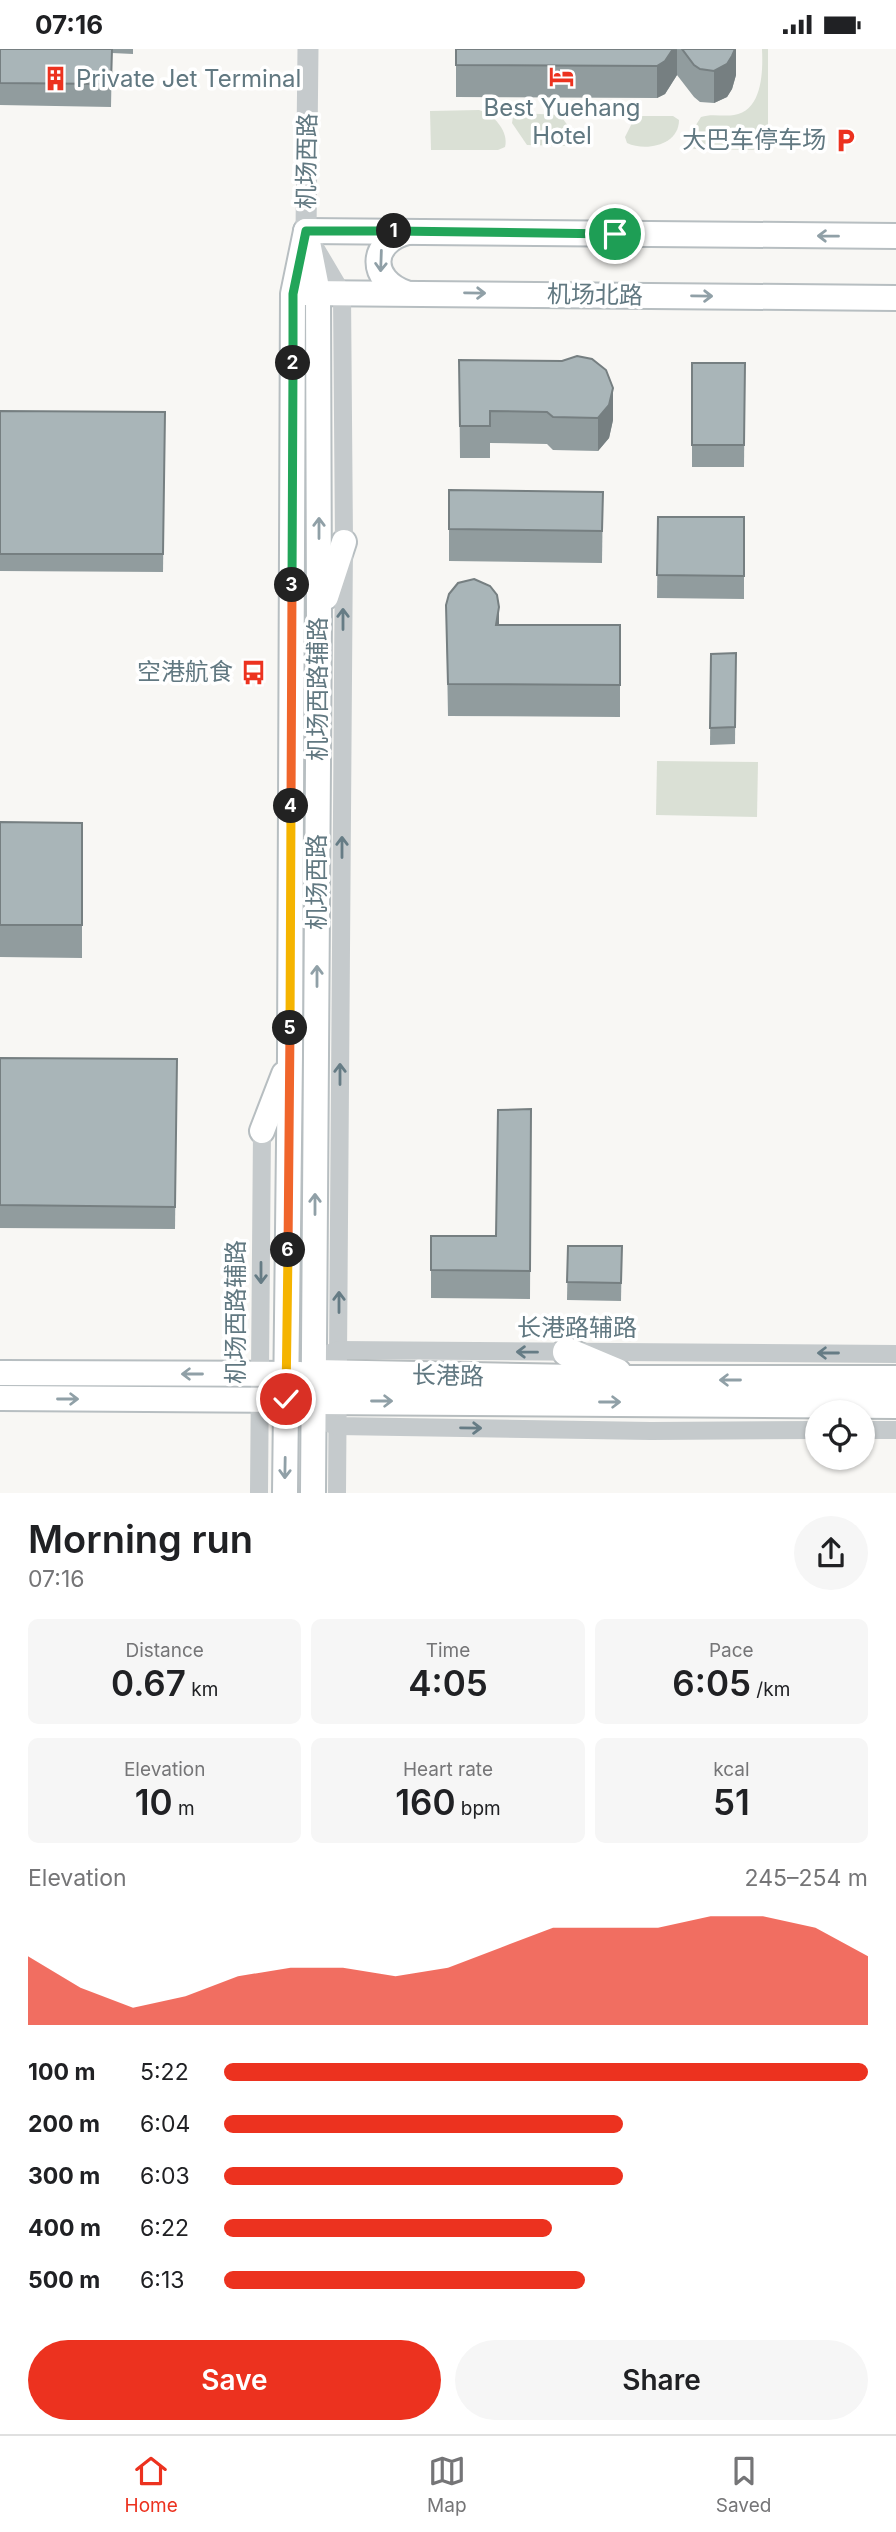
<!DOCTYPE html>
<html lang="en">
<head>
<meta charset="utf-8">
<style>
  :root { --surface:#fff; --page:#f6f6f6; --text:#202124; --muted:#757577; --line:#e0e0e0; --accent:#ec321f }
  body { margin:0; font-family:Inter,"Noto Sans SC",sans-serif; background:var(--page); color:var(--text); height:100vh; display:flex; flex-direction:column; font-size:26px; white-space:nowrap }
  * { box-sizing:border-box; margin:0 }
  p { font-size:23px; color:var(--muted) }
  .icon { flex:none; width:38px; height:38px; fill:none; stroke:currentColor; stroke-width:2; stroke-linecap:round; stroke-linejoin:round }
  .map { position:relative; height:1444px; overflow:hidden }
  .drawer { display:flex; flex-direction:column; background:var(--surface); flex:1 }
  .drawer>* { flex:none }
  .tools { position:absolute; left:805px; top:1351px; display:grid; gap:14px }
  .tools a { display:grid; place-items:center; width:70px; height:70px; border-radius:50%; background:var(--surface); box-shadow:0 2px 5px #0004; font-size:35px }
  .pin { position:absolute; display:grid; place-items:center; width:60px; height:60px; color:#fff; margin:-30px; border:4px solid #fff; border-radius:50%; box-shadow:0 2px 7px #0007 }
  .km { position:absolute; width:35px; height:35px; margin:-18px; border-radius:50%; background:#222; color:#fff; font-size:19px; line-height:35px; text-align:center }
  .round { display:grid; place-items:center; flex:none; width:74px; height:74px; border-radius:37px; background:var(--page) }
  .overview { display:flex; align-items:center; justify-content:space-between; height:119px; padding:0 28px }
  h1 { font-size:38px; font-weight:600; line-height:52px }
  .figures { display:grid; grid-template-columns:repeat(3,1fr); gap:10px; height:119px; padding:7px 28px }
  .figures div { display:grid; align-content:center; border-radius:10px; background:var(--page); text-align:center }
  .figures b { font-size:35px; font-weight:600 }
  .figures small { font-size:19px; font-weight:400 }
  .figures p { font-size:19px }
  .chart { height:196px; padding:14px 28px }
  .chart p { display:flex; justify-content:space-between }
  .chart svg { width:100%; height:126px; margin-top:7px; fill:var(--accent); opacity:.7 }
  .action { display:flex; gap:14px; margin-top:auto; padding:14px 28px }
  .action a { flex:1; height:80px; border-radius:42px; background:var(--accent); color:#fff; font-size:28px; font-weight:600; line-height:80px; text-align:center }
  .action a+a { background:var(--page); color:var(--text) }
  ul { padding:0 28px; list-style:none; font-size:23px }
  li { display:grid; grid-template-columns:112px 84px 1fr; align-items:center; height:52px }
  li i { height:18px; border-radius:9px; background:var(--accent) }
  .status { display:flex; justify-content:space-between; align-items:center; height:49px; padding:0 35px; background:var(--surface); direction:ltr }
  .status svg { height:19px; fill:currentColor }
  .tab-bar { display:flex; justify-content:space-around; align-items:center; height:98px; border-top:2px solid var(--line); background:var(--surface); font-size:19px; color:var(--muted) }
  .tab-bar a { display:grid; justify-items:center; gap:4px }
  .tab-bar .on { color:var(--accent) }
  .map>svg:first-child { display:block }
  .green { fill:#dae0d5 }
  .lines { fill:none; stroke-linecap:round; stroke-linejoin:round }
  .secondary-casing { stroke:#b7bec1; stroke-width:28 }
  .primary-casing { stroke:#b6bcbe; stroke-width:32 }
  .minor { stroke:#c5cacc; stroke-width:18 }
  .tertiary { stroke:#c5cacc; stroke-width:21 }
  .secondary { stroke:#fff; stroke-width:24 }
  .primary { stroke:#fff; stroke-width:28 }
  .wall { fill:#919c9e }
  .shaded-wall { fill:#767f81 }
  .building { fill:#a9b5b8; stroke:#767f81; stroke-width:2 }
  .oneway { stroke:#90a0a7 }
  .oneway2 { stroke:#667c85 }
  .split-1-casing { stroke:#fff; stroke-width:14 }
  .split-2-casing { stroke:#fff; stroke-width:14 }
  .split-3-casing { stroke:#fff; stroke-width:14 }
  .split-4-casing { stroke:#fff; stroke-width:14 }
  .split-5-casing { stroke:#fff; stroke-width:14 }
  .split-6-casing { stroke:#fff; stroke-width:14 }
  .split-7-casing { stroke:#fff; stroke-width:14 }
  .split-1 { stroke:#22a559; stroke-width:9 }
  .split-2 { stroke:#22a559; stroke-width:9 }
  .split-3 { stroke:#22a559; stroke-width:9 }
  .split-4 { stroke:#f0652b; stroke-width:9 }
  .split-5 { stroke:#f5b400; stroke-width:9 }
  .split-6 { stroke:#f0652b; stroke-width:9 }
  .split-7 { stroke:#f5b400; stroke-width:9 }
  .labels { text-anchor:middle; stroke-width:7; stroke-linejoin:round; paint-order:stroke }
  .poi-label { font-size:24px; fill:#617881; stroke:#fff; text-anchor:end }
  .street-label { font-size:24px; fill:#617881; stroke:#fff }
</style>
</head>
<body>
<div class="status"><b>07:16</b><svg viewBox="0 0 49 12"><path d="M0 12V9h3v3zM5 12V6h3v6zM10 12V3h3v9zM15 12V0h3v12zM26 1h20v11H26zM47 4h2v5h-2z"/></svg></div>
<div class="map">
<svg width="896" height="1444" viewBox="0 0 896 1444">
  <rect width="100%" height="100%" fill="#f8f7f4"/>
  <g class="green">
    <path d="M762,0H768V89L763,99L753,101L695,100L688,98L687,90L701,68C712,64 723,68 734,66C763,62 763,21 762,0Z"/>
    <path d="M479,61C494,65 509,83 505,98L498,101H431L430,62Z"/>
    <polygon points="519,64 560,66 574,85 574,91 568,97 527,96 512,74 513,68"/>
    <path d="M639,67H673L679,71C679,96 646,103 627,94L625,88L633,72Z"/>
    <polygon points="657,712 758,713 757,768 656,766"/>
  </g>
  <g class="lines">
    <defs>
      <g id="secondary">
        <polyline points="306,182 896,187"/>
        <polyline points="308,193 318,244 319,568 313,1444"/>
        <polyline points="302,244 896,249"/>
        <path d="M406,244C369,231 369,193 408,183"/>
        <polyline points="326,548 344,493"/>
        <polyline points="262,1082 284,1025"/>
        <polyline points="0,1324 300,1325"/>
        <polyline points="0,1349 300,1351"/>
        <polyline points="285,1444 290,1007 293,245 306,182"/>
      </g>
      <g id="primary">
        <polyline points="567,1303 617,1324"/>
        <polyline points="314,1325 632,1331 896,1331"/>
        <polyline points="314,1351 896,1355"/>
      </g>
    </defs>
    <use href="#secondary" class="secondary-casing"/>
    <use href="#primary" class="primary-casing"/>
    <g class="minor">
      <polyline points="313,195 342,244 344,493 337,1444"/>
      <polyline points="327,1305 339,1301 896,1305"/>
      <polyline points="277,1357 337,1377 651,1382 817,1381"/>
      <polyline points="863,1381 896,1381"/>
      <polyline points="259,1444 262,1082"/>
    </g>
    <polyline class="tertiary" points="306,182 308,0"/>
    <use href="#secondary" class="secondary"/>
    <use href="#primary" class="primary"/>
  </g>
  <g class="wall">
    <polygon points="0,0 133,0 133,5 112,4 111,58 0,56"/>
    <polygon points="456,0 736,0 736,26 732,40 727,48 714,54 700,53 694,48 677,26 665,45 657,49 456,48"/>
    <polygon points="459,311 613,371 609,389 598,402 553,401 547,395 490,394 490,409 460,409"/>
    <polygon points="692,314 745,314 744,418 692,418"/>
    <polygon points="0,362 165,363 163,523 0,522"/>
    <polygon points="449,441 603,443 602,514 449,512"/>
    <polygon points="658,468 744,468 744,550 657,549"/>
    <polygon points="446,556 499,576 620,576 620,668 448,667"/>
    <polygon points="736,604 735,695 710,696 711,605"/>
    <polygon points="0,773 82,774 82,909 0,908"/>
    <polygon points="0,1009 177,1010 175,1180 0,1179"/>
    <polygon points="531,1060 530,1250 431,1249 431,1221 496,1187"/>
    <polygon points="568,1197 622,1197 621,1252 567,1251"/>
  </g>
  <g class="shaded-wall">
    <polygon points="673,0 677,0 677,26 665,45 657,49 657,17"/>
    <polygon points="735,0 736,0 736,26 732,40 727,48 714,54 714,22"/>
    <polygon points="613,339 613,371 609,389 598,402 598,369"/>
    <polygon points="499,558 499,591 496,576"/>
  </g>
  <g class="building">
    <polygon points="0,0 112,0 111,35 0,34"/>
    <polygon points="456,0 673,0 665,12 657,17 456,16"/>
    <polygon points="682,0 735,0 732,7 727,15 714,22 700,20 694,16"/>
    <polygon points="577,307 592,310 606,321 613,339 609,356 598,369 553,368 547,363 490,362 490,377 460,377 459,311 562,312"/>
    <polygon points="692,314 745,314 744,396 692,396"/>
    <polygon points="0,362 165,363 163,505 0,505"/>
    <polygon points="449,441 603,443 602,482 449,480"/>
    <polygon points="658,468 744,468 744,527 657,526"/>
    <polygon points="474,530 490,537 497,546 499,558 496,576 620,576 620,636 448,635 446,556 449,545 458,534"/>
    <polygon points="736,604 735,678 710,679 711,605"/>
    <polygon points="0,773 82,774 82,876 0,876"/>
    <polygon points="0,1009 177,1010 175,1158 0,1156"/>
    <polygon points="531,1060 530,1222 431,1221 431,1187 496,1187 498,1061"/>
    <polygon points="568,1197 622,1197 621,1234 567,1233"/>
  </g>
  <defs><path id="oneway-shaft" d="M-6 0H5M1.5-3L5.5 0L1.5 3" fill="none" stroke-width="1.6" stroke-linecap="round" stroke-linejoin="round" transform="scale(1.75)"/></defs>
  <g class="oneway">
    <use href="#oneway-shaft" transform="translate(828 187) rotate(-179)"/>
    <use href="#oneway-shaft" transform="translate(381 212) rotate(92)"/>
    <use href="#oneway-shaft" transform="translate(475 244) rotate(1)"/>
    <use href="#oneway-shaft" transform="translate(702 247) rotate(1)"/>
    <use href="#oneway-shaft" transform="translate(319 479) rotate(-90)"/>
    <use href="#oneway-shaft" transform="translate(317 927) rotate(-90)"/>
    <use href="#oneway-shaft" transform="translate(315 1155) rotate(-90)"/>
    <use href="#oneway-shaft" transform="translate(192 1325) rotate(-180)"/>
    <use href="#oneway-shaft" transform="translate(730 1331) rotate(-180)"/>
    <use href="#oneway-shaft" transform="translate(68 1350)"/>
    <use href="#oneway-shaft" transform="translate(382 1352)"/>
    <use href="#oneway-shaft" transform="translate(610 1353)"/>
    <use href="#oneway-shaft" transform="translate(285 1419) rotate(91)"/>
  </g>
  <g class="oneway2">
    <use href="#oneway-shaft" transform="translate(343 570) rotate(-90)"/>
    <use href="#oneway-shaft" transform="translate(342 798) rotate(-90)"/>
    <use href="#oneway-shaft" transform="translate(340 1025) rotate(-90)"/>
    <use href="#oneway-shaft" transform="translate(261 1224) rotate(90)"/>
    <use href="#oneway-shaft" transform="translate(339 1253) rotate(-90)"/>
    <use href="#oneway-shaft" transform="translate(527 1303) rotate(-179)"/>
    <use href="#oneway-shaft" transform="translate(828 1304) rotate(-180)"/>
    <use href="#oneway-shaft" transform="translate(471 1379) rotate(1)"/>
  </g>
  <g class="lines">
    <defs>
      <polyline id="split-1" points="394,182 615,185"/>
      <polyline id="split-2" points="293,314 293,245 306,182 394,182"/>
      <polyline id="split-3" points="292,536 293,314"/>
      <polyline id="split-4" points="291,757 292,536"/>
      <polyline id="split-5" points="290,979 291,757"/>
      <polyline id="split-6" points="288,1201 290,979"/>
      <polyline id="split-7" points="286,1350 288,1201"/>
    </defs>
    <use href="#split-1" class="split-1-casing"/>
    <use href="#split-2" class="split-2-casing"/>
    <use href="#split-3" class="split-3-casing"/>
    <use href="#split-4" class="split-4-casing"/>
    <use href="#split-5" class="split-5-casing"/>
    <use href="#split-6" class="split-6-casing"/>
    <use href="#split-7" class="split-7-casing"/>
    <use href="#split-1" class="split-1"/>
    <use href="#split-2" class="split-2"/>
    <use href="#split-3" class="split-3"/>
    <use href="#split-4" class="split-4"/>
    <use href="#split-5" class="split-5"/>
    <use href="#split-6" class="split-6"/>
    <use href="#split-7" class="split-7"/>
  </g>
  <defs>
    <symbol id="hotel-bare" viewBox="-9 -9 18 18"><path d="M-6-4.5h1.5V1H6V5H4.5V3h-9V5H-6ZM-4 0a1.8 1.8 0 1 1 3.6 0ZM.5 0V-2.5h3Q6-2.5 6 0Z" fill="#ec321f" stroke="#fff" stroke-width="2.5" paint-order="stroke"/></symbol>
    <symbol id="building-bare" viewBox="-9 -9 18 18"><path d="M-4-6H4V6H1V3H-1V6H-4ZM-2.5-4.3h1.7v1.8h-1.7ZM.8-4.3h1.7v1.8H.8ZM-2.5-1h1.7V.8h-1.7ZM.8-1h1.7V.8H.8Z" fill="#ec321f" stroke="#fff" stroke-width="2.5" paint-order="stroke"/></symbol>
    <symbol id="parking-bare" viewBox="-9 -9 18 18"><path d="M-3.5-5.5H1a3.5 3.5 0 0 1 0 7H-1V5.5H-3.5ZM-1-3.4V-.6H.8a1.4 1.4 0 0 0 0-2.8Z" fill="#ec321f" stroke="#fff" stroke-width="2.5" paint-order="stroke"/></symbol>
    <symbol id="bus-bare" viewBox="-9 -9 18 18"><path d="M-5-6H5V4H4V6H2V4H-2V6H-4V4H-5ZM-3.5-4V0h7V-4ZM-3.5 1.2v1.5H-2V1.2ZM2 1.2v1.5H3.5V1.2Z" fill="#ec321f" stroke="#fff" stroke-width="2.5" paint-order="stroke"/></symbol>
  </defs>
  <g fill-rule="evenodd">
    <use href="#hotel-bare" x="544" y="10" width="35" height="35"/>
    <use href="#building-bare" x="38" y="12" width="35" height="35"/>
    <use href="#parking-bare" x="828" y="74" width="35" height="35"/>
    <use href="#bus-bare" x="236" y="606" width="35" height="35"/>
  </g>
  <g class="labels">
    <g class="poi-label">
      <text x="76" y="38" text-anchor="start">Private Jet Terminal</text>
      <text x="562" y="67" text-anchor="middle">Best Yuehang<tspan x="562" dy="28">Hotel</tspan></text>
      <text x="826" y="99">大巴车停车场</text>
      <text x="233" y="631">空港航食</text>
    </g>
    <g class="street-label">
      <text transform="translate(307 112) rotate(-89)" y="8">机场西路</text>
      <text transform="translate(595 246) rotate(1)" y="8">机场北路</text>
      <text transform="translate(318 640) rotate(-90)" y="8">机场西路辅路</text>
      <text transform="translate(317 833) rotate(-90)" y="8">机场西路</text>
      <text transform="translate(236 1263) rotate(-90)" y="8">机场西路辅路</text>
      <text x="577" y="1287">长港路辅路</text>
      <text transform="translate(448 1327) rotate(1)" y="8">长港路</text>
    </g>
  </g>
</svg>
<div class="tools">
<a><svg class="icon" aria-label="locate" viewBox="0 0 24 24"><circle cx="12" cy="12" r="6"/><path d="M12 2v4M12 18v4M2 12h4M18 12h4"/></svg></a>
</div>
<div class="pin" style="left:615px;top:185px;background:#1e9e55"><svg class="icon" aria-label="arrive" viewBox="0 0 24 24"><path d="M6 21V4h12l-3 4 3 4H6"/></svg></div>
<div class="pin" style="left:286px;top:1350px;background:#d93025"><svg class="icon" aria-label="check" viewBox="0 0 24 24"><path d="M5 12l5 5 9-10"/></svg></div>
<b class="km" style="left:394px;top:182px">1</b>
<b class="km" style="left:293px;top:314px">2</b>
<b class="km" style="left:292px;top:536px">3</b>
<b class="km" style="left:291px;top:757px">4</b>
<b class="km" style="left:290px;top:979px">5</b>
<b class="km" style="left:288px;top:1201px">6</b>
</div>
<section class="drawer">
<div class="overview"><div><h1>Morning run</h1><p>07:16</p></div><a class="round"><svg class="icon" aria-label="share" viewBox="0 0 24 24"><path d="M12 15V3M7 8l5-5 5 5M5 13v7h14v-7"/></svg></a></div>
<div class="figures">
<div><p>Distance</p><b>0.67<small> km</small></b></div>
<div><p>Time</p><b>4:05</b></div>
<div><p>Pace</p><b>6:05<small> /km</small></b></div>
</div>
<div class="figures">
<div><p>Elevation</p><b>10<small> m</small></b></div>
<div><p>Heart rate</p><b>160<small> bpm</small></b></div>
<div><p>kcal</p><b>51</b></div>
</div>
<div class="chart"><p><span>Elevation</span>245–254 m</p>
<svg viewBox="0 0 160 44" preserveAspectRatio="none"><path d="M0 44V20L10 31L20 38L30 34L40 27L50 24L60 24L70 27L80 24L90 17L100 10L110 10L120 10L130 6L140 6L150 10L160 20V44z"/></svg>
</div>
<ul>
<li><b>100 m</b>5:22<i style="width:100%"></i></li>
<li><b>200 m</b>6:04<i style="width:62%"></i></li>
<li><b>300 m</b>6:03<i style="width:62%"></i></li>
<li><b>400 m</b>6:22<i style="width:51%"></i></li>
<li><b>500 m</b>6:13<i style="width:56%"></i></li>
</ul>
<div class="action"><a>Save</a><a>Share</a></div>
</section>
<nav class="tab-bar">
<a class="on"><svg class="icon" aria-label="home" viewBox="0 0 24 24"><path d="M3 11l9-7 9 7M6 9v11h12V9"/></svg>Home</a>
<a><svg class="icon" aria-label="map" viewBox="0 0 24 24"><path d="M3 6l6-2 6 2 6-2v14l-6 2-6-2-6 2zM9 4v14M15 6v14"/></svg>Map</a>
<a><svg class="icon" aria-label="saved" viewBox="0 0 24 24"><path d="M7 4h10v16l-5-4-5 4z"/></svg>Saved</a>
</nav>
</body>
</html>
